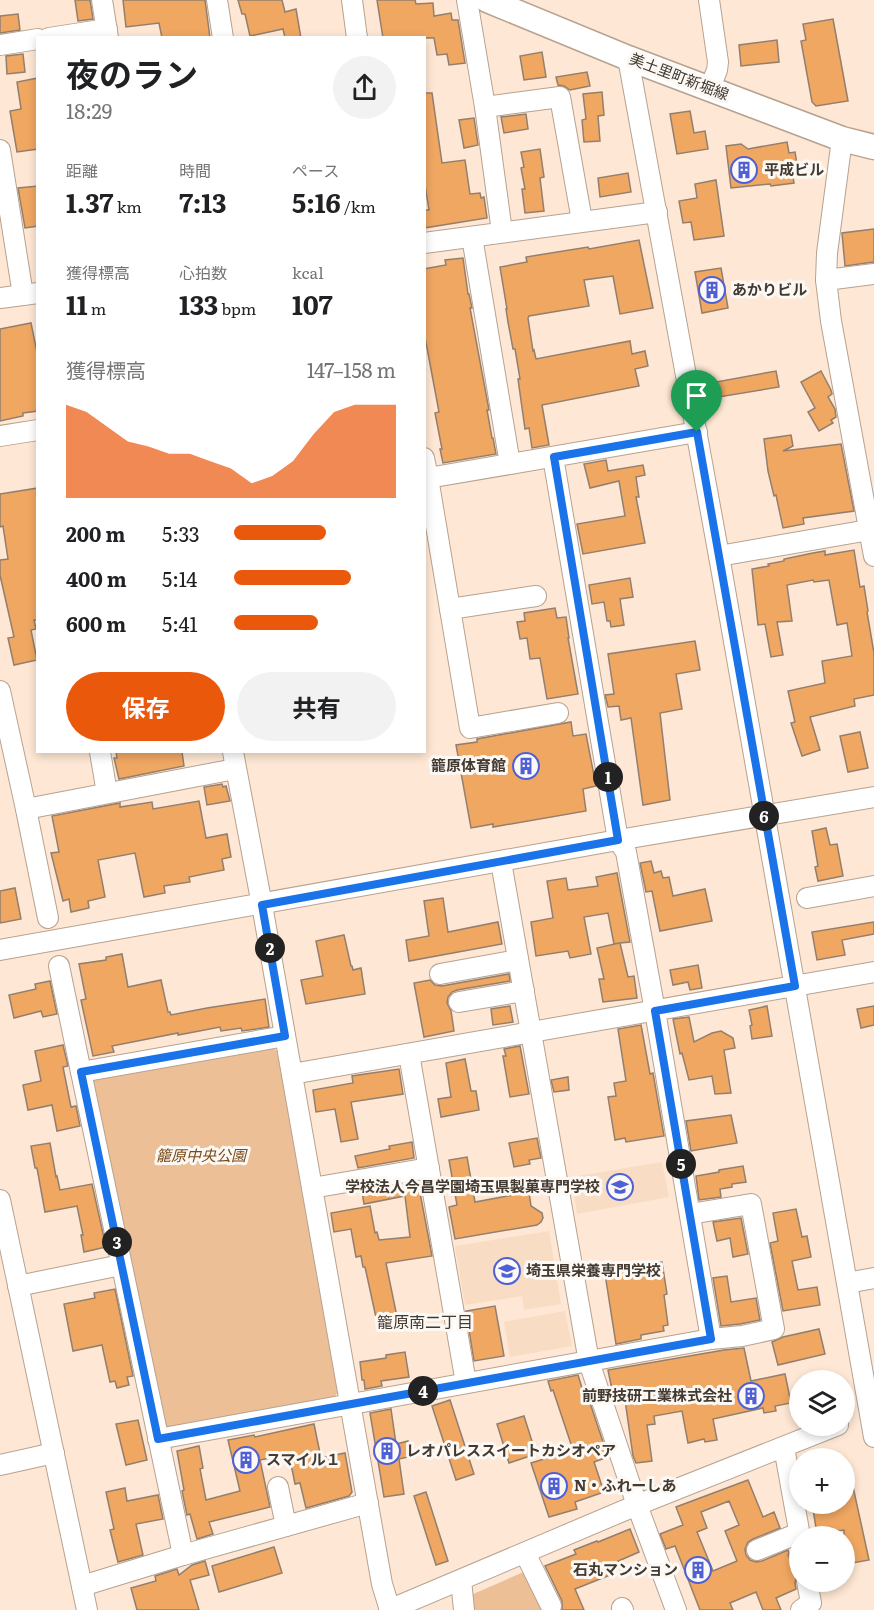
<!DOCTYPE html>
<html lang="ja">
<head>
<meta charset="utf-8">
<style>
  :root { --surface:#fff; --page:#f2f2f2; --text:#202124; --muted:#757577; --accent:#ea580c }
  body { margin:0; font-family:Literata,"Noto Sans JP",serif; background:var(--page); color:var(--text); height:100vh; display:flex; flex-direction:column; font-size:22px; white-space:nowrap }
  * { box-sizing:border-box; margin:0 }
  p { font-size:20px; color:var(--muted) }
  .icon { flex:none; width:33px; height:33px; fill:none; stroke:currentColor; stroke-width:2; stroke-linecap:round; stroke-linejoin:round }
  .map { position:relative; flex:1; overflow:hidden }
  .panel { position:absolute; left:36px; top:36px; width:390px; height:717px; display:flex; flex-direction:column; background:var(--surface); border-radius:0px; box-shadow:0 3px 9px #0003 }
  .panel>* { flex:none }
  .buttons { position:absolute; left:789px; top:1370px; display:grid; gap:12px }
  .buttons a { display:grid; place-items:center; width:66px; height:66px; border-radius:50%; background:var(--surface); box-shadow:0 3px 9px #0003; font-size:30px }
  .pin { position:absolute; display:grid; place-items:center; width:51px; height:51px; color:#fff; margin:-62px -26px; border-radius:50% 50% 50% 0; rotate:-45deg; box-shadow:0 0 6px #0007 }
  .pin .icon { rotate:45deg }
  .km { position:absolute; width:30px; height:30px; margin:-15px; border-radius:50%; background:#222; color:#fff; font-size:16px; line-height:30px; text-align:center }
  .round { display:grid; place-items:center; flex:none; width:63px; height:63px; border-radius:32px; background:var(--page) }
  .headline { display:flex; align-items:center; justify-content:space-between; height:102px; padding:0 30px }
  h1 { font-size:33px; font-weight:700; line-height:45px }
  .figures { display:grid; grid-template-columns:repeat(3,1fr); gap:9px; height:102px; padding:6px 30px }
  .figures div { display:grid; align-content:center }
  .figures b { font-size:26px; font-weight:700 }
  .figures small { font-size:16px; font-weight:400 }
  .figures p { font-size:16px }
  .chart { height:168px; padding:12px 30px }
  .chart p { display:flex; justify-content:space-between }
  .chart svg { width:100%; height:108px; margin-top:6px; fill:var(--accent); opacity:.7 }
  .button { display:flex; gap:12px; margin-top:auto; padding:12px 30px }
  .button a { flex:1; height:69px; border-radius:36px; background:var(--accent); color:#fff; font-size:24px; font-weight:700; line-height:69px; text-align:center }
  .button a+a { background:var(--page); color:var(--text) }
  ul { padding:0 30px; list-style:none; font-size:20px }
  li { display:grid; grid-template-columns:96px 72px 1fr; align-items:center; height:45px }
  li i { height:15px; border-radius:8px; background:var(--accent) }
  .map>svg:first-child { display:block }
  .built { fill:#f9dcc4 }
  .green { fill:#ecbf97 }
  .building { fill:#f0a762; stroke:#937f6d; stroke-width:1.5; fill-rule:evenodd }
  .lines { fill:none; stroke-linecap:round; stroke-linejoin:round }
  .minor-casing { stroke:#b7a290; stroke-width:22 }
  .major-casing { stroke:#b7a290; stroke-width:27 }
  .minor { stroke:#fff; stroke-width:20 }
  .major { stroke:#fff; stroke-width:24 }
  .route-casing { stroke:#fff; stroke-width:12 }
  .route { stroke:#1a73e8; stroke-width:8 }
  .labels { text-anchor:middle; stroke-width:6; stroke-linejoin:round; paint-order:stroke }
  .street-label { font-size:15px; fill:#423931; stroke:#fcf8f4 }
  .poi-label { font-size:15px; font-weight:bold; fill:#423931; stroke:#fcf8f4; text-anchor:start }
  .park-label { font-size:15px; font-style:italic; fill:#794916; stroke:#fcf8f4 }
  .neighbourhood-label { font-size:16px; fill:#423931; stroke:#fcf8f4 }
</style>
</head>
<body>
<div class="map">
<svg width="874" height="1610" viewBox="0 0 874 1610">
  <rect width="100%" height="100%" fill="#fee7d4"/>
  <g class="built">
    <polygon points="662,1162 669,1197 577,1214 572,1177"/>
    <polygon points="549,1231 561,1304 524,1310 522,1296 465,1305 455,1246"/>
    <polygon points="565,1311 572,1346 510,1357 504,1322"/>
  </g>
  <g class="green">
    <polygon points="270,1045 277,1051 338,1392 332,1400 170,1430 162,1425 91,1083 96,1076"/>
    <polygon points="526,1571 547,1610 472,1610 471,1595"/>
  </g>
  <g class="building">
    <polygon points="75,0 90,0 93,19 78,21"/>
    <polygon points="123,0 205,0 210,38 162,38 159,23 126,27"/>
    <polygon points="238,0 282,0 285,12 296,9 301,38 285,38 283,29 250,36 245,14 242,14"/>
    <polygon points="377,0 415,0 416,4 433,3 434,16 451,13 452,20 458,20 465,63 449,65 447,54 437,55 434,38 383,38"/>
    <polygon points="18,14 20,30 0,33 0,16"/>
    <polygon points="833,19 848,101 816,106 812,102 801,41 806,40 803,24"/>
    <polygon points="777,40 779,62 741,66 739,45"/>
    <polygon points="542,52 546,77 524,80 520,56"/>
    <polygon points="23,54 25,72 7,74 6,56"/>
    <polygon points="587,72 590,86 570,90 564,86 558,85 556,77"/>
    <polygon points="38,78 38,149 17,152 10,111 21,109 17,82"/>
    <polygon points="602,92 604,115 598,116 600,141 584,142 582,120 586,119 583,94"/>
    <polygon points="424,93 432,93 442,163 465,160 470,194 480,193 481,198 484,197 487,218 424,228 424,210 429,210 424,179"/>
    <polygon points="690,111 694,133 705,131 708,149 677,154 670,114"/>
    <polygon points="526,114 528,129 504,133 501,117"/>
    <polygon points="474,118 478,145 464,148 459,120"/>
    <polygon points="787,142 789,153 795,152 797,164 791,165 794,183 771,186 770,184 731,188 726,146 741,144 748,149"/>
    <polygon points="540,149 544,177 540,178 544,211 525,213 522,189 525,189 521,168 524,167 521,152"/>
    <polygon points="628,173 631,192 600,197 598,178"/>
    <polygon points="716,180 724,236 694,240 691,222 683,223 679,201 697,198 695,184"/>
    <polygon points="38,186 38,226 25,228 18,188"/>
    <polygon points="874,229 874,262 845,266 842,233"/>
    <polygon points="639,240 653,308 620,314 613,276 584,280 589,306 529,316 528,318 533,351 534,350 536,359 630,341 632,354 645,351 648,366 635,369 639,386 542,405 549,445 532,448 529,428 525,429 518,379 520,379 515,349 513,349 508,322 506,309 507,309 500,267 527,262 526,257 588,247 589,249"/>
    <polygon points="463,258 468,294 469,294 472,308 470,308 489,410 487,410 492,438 493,438 496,454 443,463 440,449 442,449 435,413 439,412 424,332 424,269 446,265 445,260"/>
    <polygon points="721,268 728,308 702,313 695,272"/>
    <polygon points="31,323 38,357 38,411 23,413 23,416 0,421 0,329"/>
    <polygon points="776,371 779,387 719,397 716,382"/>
    <polygon points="821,371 831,390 832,394 828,397 835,409 836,417 831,420 833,423 819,431 808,412 815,408 801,382"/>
    <polygon points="791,435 793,446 783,451 841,444 854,511 803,518 804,524 783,528 776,495 774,496 768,471 764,439"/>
    <polygon points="606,460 608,471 643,465 645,475 636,477 639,497 636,497 645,543 583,554 577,524 625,516 619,481 590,488 584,464"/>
    <polygon points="38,488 38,620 34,620 36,629 31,630 37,660 14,665 8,638 14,637 0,575 0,560 8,559 3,526 0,527 0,494"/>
    <polygon points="854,550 860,587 864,586 868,611 867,612 874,653 874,695 854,699 855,706 810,717 820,750 802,756 791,723 795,722 788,691 825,683 822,661 852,656 847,623 837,625 829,580 814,582 813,580 787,585 792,621 777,622 783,655 771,657 765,624 758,625 752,569 769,566 768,564 784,561 784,559 813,553 825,551 825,555"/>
    <polygon points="630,578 633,597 620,599 624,625 611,627 610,621 607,621 604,602 592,604 589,585"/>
    <polygon points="555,608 557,618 566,617 569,638 568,638 578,694 547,699 540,658 530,659 527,638 520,639 517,622 525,621 524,613"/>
    <polygon points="695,641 700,670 676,674 682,709 660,713 670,800 643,805 631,718 621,720 619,706 608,707 605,695 614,694 608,654"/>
    <polygon points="571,722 573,736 586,734 596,786 583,789 586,811 493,827 493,824 471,828 456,745 477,742 477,739"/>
    <polygon points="860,732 868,768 848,772 840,736"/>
    <polygon points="116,752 182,752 184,766 119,779 114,758 117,758"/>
    <polygon points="222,784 223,787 226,786 230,801 207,805 204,787"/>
    <polygon points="199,801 206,838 227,834 231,857 222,859 224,870 189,877 190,882 164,886 165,893 144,897 135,853 98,860 105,897 88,901 89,908 71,912 69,899 63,901 51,853 59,852 52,816 120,803 120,807 152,802 153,809"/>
    <polygon points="826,828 830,845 837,844 843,876 818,881 815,867 818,866 812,831"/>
    <polygon points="651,861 654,873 661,871 663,878 669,877 673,896 705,889 712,921 660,931 652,891 646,892 640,863"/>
    <polygon points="617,873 630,942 620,943 628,977 634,976 637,998 603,1002 599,979 604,979 597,948 619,943 614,944 608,913 584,917 591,954 570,958 568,951 536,956 531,922 553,918 547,881 566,878 568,890 598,886 596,877"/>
    <polygon points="15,888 21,919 0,923 0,891"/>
    <polygon points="443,898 448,932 498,922 502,944 409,961 406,940 429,936 424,901"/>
    <polygon points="874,922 874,934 842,940 845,955 817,960 812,932"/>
    <polygon points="344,935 351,966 352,966 353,970 361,968 365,994 306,1004 301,980 323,976 316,941"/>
    <polygon points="122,954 128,987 161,980 168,1012 170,1012 171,1015 207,1008 265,999 269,1027 242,1031 241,1028 221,1031 220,1027 178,1035 178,1033 112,1046 114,1052 93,1056 81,1000 86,999 79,964 106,960 106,957"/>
    <polygon points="698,965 702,988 690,990 688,982 673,985 670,970"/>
    <polygon points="509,974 510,981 457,990 452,992 448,997 447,1003 451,1011 454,1031 424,1037 414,983 430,980 435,985 442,986"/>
    <polygon points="50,981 57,1014 43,1017 41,1011 14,1018 9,995 36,989 35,984"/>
    <polygon points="510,1006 513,1022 493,1025 491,1009"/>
    <polygon points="767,1006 772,1036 752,1039 750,1026 752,1025 749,1010"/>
    <polygon points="874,1006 874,1025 861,1028 857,1009"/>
    <polygon points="689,1017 694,1042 712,1033 721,1031 733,1038 735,1048 724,1050 731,1093 715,1094 712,1076 689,1080 682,1053 680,1054 673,1019"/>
    <polygon points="641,1025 650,1074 653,1073 664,1136 626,1142 625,1138 615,1140 608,1097 616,1096 614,1083 626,1081 618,1029"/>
    <polygon points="63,1045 68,1066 63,1067 71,1107 76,1106 80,1126 57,1131 52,1105 28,1110 23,1085 41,1081 35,1051"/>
    <polygon points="520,1046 529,1094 510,1097 503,1056 506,1056 504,1049"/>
    <polygon points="465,1059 471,1091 476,1091 479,1110 441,1117 438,1099 451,1097 446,1063"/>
    <polygon points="399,1069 403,1094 351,1102 358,1139 341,1142 335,1109 316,1112 313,1090 353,1083 352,1076"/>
    <polygon points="568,1077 569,1090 554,1092 551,1080"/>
    <polygon points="731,1115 737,1143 691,1151 686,1121"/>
    <polygon points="537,1138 541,1158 529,1160 530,1164 514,1167 509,1143"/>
    <polygon points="412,1142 414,1158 358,1168 355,1156 390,1149 389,1146"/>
    <polygon points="50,1143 56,1177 57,1176 60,1190 92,1184 106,1247 84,1252 81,1235 83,1235 77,1206 45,1212 37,1168 35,1168 31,1146"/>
    <polygon points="467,1157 475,1202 529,1192 531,1206 542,1213 543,1218 541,1222 537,1225 455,1239 449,1207 457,1205 449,1160"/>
    <polygon points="743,1166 746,1182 732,1184 732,1187 720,1189 721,1197 699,1200 696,1176 719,1172 719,1170"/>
    <polygon points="418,1182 432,1256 386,1263 397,1317 377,1322 365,1267 363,1267 361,1256 356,1257 351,1229 334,1232 331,1213 370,1206 375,1233 377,1232 379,1240 410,1237 405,1196 364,1204 362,1192"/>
    <polygon points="796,1209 802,1237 807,1236 811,1257 792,1261 798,1290 817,1287 820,1305 783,1311 770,1243 778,1241 773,1213"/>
    <polygon points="741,1218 748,1254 733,1257 730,1238 717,1241 713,1222"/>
    <polygon points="662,1262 667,1294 664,1295 668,1325 663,1326 664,1331 641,1335 641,1339 616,1344 605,1274 640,1269 640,1265"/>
    <polygon points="727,1276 731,1302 756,1298 760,1320 740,1324 721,1326 713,1278"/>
    <polygon points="115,1289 133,1376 127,1377 129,1385 117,1388 115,1381 110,1382 102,1345 73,1351 64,1304 95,1298 94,1293"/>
    <polygon points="495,1306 504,1356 474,1361 466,1311"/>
    <polygon points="819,1329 825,1354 778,1365 772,1342 783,1337"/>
    <polygon points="744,1348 751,1381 785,1374 791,1403 775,1406 776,1411 764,1413 763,1408 713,1419 717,1440 705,1442 704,1439 688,1443 682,1411 654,1416 655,1424 647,1425 652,1461 636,1463 633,1456 624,1393 613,1395 608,1370 724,1350"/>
    <polygon points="405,1352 409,1377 381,1381 382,1386 365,1389 364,1380 362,1380 360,1362 386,1358 386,1355"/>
    <polygon points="578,1375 587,1404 590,1403 608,1457 594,1462 604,1492 575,1502 577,1509 549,1517 531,1463 573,1450 553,1390 551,1391 548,1381"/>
    <polygon points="450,1400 474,1474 456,1480 432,1406"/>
    <polygon points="391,1409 396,1444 408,1441 412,1456 399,1459 404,1494 384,1497 370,1413"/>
    <polygon points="524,1416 536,1454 509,1463 497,1424"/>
    <polygon points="138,1420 147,1460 126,1465 116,1424"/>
    <polygon points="314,1424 321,1458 345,1453 352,1492 349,1496 306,1508 300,1483 295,1484 289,1454 260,1460 270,1507 209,1522 213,1534 197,1539 190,1514 187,1515 182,1491 184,1490 177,1451 199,1446 203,1468 200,1469 206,1500 240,1491 228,1440 254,1435 255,1437"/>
    <polygon points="850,1473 869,1560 847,1564 844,1550 844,1530 817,1534 812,1503 844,1503 844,1474"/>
    <path d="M748,1480L763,1517L774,1512L780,1528L753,1539L748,1542L745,1549L746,1555L750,1560L756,1562L762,1561L788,1550L789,1554L788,1555L797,1575L795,1583L796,1589L776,1598L781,1610H763L756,1592L730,1603L733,1610H700L675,1546L666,1549L660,1534L683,1525L676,1507ZM729,1501L739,1525L725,1531L737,1561L713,1571L697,1532L707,1528L701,1512Z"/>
    <polygon points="125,1488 127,1501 158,1495 163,1519 136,1524 143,1555 118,1562 110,1530 114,1529 106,1492"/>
    <polygon points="426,1492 448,1561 436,1565 414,1496"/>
    <polygon points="630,1529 639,1552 607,1566 610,1575 575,1589 584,1610 562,1610 562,1601 545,1566 576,1554 574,1550 597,1541 598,1542"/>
    <polygon points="274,1547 282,1573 219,1592 212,1566"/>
    <polygon points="205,1561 209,1575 190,1580 199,1610 137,1610 131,1588 156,1581 155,1576 177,1569 179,1575 192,1565"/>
  </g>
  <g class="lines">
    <defs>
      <g id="minor">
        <polyline points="102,0 108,38"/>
        <polyline points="217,0 223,38"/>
        <polyline points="352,0 357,38"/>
        <polyline points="467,0 485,107 502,232"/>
        <polyline points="709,0 718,62 717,70 710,88"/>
        <polyline points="49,38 107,29"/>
        <polyline points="0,45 38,39"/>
        <polyline points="628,58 719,556 874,1437"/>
        <polyline points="485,107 560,97 582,221"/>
        <polyline points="842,139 827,253 826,280 831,321 874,556"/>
        <polyline points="0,150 23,295"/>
        <polyline points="472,237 510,464"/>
        <polyline points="424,243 657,212"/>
        <polyline points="826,280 874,274"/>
        <polyline points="0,298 38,293"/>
        <polyline points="0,436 38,430"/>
        <polyline points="553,457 618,840 626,852 655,1011 711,1339"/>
        <polyline points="424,458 428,478 697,432"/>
        <polyline points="428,478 470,728 558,713"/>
        <polyline points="719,556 874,529"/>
        <polyline points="450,609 536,596"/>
        <polyline points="0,691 26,809 235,769"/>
        <polyline points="100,752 107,793"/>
        <polyline points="233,752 262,905 382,1584 390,1610"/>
        <polyline points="26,809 48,918"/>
        <polyline points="501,862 589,1362 637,1505 676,1610"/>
        <polyline points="807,898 874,886"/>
        <polyline points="0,950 618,840 874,797"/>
        <polyline points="59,966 81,1072"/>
        <polyline points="440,974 518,960"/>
        <polyline points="459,1002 524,991"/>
        <polyline points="285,1036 81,1072 183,1555 368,1503"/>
        <polyline points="409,1054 466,1383"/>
        <polyline points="292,1074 874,972"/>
        <polyline points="312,1188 429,1168"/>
        <polyline points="0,1200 87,1610"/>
        <polyline points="847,1283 874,1278"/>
        <polyline points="18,1286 121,1265"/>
        <polyline points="158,1439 711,1339 742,1336 774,1329 751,1204 690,1214"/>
        <polyline points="784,1447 800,1536"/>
        <polyline points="0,1465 54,1453"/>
        <polyline points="278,1487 286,1526"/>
        <polyline points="757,1550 799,1533"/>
        <polyline points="525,1553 551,1606"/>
        <polyline points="461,1580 464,1610"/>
        <polyline points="82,1586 183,1555"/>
        <polyline points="622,1608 623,1610"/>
        <polyline points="389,1610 637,1505 838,1425"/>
        <polyline points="801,1610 811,1603 807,1581"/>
      </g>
      <polyline id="major" points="487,0 628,58 842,139 874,147"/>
    </defs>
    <use href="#minor" class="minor-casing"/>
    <use href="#major" class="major-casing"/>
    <use href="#minor" class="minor"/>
    <use href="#major" class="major"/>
  </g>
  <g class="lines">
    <defs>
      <polygon id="route" points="697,432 795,986 655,1011 711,1339 158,1439 81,1072 285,1036 262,905 618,840 554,457"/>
    </defs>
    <use href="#route" class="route-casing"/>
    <use href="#route" class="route"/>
  </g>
  <defs>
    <symbol id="building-ring" viewBox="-11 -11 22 22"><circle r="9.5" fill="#fcf8f4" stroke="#4f60d6" stroke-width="1.5"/><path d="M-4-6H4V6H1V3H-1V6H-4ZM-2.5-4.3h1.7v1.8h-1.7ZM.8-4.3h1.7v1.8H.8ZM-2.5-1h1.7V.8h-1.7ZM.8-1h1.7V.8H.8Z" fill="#4f60d6"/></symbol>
    <symbol id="university-ring" viewBox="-11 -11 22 22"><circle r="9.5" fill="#fcf8f4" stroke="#4f60d6" stroke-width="1.5"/><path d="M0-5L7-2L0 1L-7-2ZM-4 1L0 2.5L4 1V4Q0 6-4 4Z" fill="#4f60d6"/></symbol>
  </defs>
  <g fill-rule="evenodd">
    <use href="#building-ring" x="729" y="155" width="30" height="30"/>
    <use href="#building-ring" x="697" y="275" width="30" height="30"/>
    <use href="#building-ring" x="511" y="751" width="30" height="30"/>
    <use href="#university-ring" x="605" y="1172" width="30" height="30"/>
    <use href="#university-ring" x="492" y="1256" width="30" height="30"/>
    <use href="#building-ring" x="736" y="1381" width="30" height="30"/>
    <use href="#building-ring" x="372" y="1436" width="30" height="30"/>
    <use href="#building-ring" x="231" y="1445" width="30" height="30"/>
    <use href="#building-ring" x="539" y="1471" width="30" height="30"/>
    <use href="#building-ring" x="683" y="1555" width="30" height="30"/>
  </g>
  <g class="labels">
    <g class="street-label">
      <text transform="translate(679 77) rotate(21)" y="5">美土里町新堀線</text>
    </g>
    <g class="poi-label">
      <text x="764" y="175">平成ビル</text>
      <text x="732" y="295">あかりビル</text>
      <text x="506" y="771" text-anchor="end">籠原体育館</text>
      <text x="600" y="1192" text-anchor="end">学校法人今昌学園埼玉県製菓専門学校</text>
      <text x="526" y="1276">埼玉県栄養専門学校</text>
      <text x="732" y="1401" text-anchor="end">前野技研工業株式会社</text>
      <text x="406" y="1456">レオパレススイートカシオペア</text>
      <text x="266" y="1465">スマイル１</text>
      <text x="574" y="1491">N・ふれーしあ</text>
      <text x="678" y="1575" text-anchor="end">石丸マンション</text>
    </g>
    <g class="park-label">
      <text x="201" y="1161">籠原中央公園</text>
    </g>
    <g class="neighbourhood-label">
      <text x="425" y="1328">籠原南二丁目</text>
    </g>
  </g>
</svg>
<div class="buttons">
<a><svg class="icon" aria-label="layers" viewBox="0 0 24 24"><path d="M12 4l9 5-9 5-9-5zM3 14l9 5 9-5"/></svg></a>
<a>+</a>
<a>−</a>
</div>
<div class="pin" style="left:697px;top:432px;background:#1e9e55"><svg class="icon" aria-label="arrive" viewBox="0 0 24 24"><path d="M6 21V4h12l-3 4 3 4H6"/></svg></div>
<b class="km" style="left:608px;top:777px">1</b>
<b class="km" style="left:270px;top:948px">2</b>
<b class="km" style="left:117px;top:1242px">3</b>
<b class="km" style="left:423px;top:1391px">4</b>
<b class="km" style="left:681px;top:1164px">5</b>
<b class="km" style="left:764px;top:816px">6</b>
<section class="panel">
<div class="headline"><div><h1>夜のラン</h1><p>18:29</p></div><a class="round"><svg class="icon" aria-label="share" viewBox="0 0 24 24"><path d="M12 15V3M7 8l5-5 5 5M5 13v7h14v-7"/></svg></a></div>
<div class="figures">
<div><p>距離</p><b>1.37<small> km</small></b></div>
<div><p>時間</p><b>7:13</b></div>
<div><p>ペース</p><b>5:16<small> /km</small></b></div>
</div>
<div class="figures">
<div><p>獲得標高</p><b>11<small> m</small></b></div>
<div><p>心拍数</p><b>133<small> bpm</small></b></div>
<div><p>kcal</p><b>107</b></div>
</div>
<div class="chart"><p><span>獲得標高</span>147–158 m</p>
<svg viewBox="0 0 160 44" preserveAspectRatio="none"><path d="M0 44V6L10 9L20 15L30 21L40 23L50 26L60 26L70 29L80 32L90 38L100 35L110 29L120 18L130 9L140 6L150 6L160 6V44z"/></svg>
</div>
<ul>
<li><b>200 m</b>5:33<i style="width:57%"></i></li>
<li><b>400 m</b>5:14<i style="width:72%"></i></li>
<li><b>600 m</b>5:41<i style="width:52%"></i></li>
</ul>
<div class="button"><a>保存</a><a>共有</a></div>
</section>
</div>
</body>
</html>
